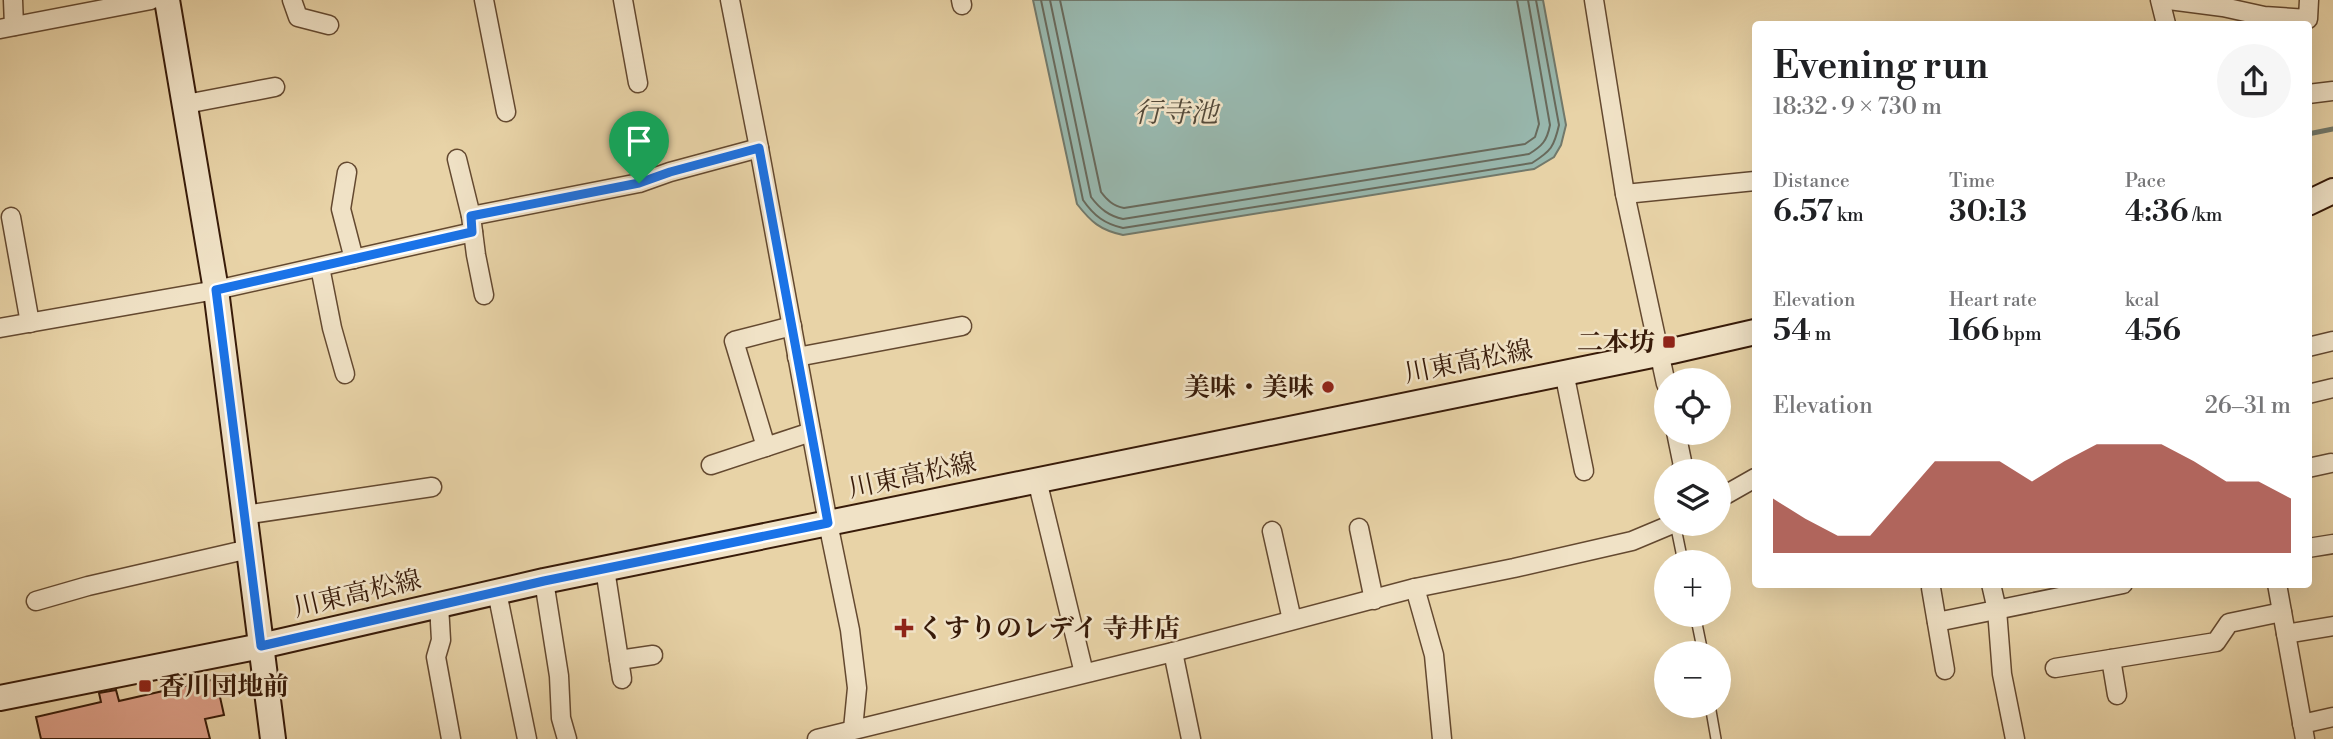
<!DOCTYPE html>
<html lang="en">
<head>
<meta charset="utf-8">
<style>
  :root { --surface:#fff; --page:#f6f6f6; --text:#202124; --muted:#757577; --accent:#8f2418 }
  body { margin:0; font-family:"Libre Bodoni","Noto Serif JP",serif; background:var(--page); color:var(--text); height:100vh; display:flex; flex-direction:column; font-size:26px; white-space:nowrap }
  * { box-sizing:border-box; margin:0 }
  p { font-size:23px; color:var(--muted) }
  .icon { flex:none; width:38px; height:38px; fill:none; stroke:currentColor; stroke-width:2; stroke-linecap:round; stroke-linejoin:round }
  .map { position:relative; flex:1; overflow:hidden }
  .side { position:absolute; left:1752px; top:21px; width:560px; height:567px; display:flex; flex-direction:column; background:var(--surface); border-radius:7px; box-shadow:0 7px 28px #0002 }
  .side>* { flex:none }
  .controls { position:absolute; left:1654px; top:368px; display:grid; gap:14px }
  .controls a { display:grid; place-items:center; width:77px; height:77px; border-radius:50%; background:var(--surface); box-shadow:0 7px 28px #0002; font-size:35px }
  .pin { position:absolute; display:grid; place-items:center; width:60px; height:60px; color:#fff; margin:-72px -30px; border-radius:50% 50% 50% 0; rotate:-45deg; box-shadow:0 0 7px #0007 }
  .pin .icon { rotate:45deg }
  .round { display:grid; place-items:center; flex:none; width:74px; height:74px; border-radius:37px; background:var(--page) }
  .headline { display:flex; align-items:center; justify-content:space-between; height:119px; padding:0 21px }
  h1 { font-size:38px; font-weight:600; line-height:52px }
  .metrics { display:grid; grid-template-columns:repeat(3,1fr); gap:10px; height:119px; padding:7px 21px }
  .metrics div { display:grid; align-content:center }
  .metrics b { font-size:30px; font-weight:600 }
  .metrics small { font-size:19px; font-weight:400 }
  .metrics p { font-size:19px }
  .chart { height:196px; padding:14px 21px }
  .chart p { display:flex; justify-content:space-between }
  .chart svg { width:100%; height:126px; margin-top:7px; fill:var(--accent); opacity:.7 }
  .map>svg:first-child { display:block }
  .water { fill:#98b7ad; stroke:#72796b; stroke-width:2 }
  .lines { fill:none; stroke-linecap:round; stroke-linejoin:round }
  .shore { stroke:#68695b; stroke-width:2 }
  .stream { stroke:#72796b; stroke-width:5 }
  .building { fill:#dea089; stroke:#381b09; stroke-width:2 }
  .lane-casing { stroke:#644930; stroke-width:12 }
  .street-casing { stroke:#644930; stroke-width:21 }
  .secondary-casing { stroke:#381b09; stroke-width:28 }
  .lane { stroke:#f0e2c6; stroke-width:9 }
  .street { stroke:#f0e2c6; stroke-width:18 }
  .secondary { stroke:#f0e2c6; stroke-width:24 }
  .route-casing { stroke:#fff; stroke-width:14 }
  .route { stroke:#1a73e8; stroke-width:9 }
  .poi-dot { fill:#8f2418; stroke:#f0e2c6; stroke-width:2.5 }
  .labels { text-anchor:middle; stroke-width:5; stroke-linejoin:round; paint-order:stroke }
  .poi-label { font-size:26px; font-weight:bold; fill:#381b09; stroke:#f0e2c6; text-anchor:end }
  .street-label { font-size:26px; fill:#381b09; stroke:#f0e2c6 }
  .water-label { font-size:28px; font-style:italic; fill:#554a3a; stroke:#f0e2c6 }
</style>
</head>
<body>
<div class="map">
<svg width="2333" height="739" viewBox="0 0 2333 739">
  <rect width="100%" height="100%" fill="#e8d3a7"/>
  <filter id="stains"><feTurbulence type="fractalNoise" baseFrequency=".00286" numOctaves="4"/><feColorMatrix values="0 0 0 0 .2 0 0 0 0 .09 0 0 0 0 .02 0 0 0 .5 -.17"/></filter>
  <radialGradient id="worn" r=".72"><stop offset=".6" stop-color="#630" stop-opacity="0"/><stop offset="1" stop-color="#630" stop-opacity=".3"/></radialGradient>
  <path class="water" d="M1033,0H1543L1566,125L1561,145L1554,157L1534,169L1123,235C1100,230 1091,222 1077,204Z"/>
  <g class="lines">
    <g class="shore">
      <path d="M1041,0L1083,200C1094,216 1105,224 1123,228L1532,163C1551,151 1554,147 1559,125L1536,0"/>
      <path d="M1050,0L1091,197C1100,209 1109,216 1123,219L1529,154C1542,146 1547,141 1550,125L1528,0"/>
      <path d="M1060,0L1101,192C1107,200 1113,206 1124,208L1525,144L1535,137L1539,124L1517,0"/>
    </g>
    <polyline class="stream" points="2308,134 2333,129"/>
  </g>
  <polygon class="building" points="216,679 224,715 205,719 210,739 41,739 36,717 101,702 99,693 116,690 119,701"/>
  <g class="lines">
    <defs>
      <g id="lane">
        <polyline points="1675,523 1683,562"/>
        <polyline points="1695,614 1703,653"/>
        <polyline points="1710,705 1716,739"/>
      </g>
      <g id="street">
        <polyline points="13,0 14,26"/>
        <polyline points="292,0 298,17 329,25"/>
        <polyline points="484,0 506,112"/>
        <polyline points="623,0 638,83"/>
        <polyline points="730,0 759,148 828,523 850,630 857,688 853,729"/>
        <polyline points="961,0 962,5"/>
        <polyline points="1594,0 1625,194 1666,384"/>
        <polyline points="2160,0 2166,24"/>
        <polyline points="2169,0 2223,7 2264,16 2308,19 2309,0"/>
        <polyline points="0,29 151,0"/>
        <polyline points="2308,94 2333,91"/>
        <polyline points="186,104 275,87"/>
        <polyline points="457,159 471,216 476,255 484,295"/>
        <polyline points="347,172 341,209 354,259"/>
        <polyline points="1625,194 1755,181"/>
        <polyline points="471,216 639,183 670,172 759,148"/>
        <polyline points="11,217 30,323"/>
        <polyline points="320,267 332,328 345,374"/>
        <polyline points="0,328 216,290 473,232"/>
        <polyline points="2308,347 2333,341"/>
        <polyline points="797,357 962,326"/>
        <polyline points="1564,372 1584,471"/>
        <polyline points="2308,394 2333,388"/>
        <polyline points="1676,432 1683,466 1680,471"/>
        <polyline points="766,447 734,341 792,326"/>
        <polyline points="711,465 811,432"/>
        <polyline points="2308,468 2331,463"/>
        <polyline points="1037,480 1084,673"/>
        <polyline points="1718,499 1755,478"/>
        <polyline points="244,515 432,487"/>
        <polyline points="1359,528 1374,600"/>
        <polyline points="1272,531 1292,620"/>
        <polyline points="2308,548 2333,544"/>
        <polyline points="605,569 622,679"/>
        <polyline points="544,581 559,676 561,718 567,739"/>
        <polyline points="1991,584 1997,610 2002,674 2015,739"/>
        <polyline points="2277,584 2305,739"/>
        <polyline points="1415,588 1434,655 1442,739"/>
        <polyline points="1931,588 1945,670"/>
        <polyline points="497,592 527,739"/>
        <polyline points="36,601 88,586 249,549"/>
        <polyline points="439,605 441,640 436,657 451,739"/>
        <polyline points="1937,622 2123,584"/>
        <polyline points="2286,634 2333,626"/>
        <polyline points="1173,652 1191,739"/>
        <polyline points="2111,659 2117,695"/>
        <polyline points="619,660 653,655"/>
        <polyline points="2055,668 2216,642 2229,623 2282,612"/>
        <polyline points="2302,724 2333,717"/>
        <polyline points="817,739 1173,652 1415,588 1514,568 1632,541 1675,523"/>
      </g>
      <g id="secondary">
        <polyline points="167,0 216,290 273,739"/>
        <polyline points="2308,203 2333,191"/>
        <polyline points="0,698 261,646 544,581 1672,351 1755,332"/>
      </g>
    </defs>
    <use href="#lane" class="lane-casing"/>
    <use href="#street" class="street-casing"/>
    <use href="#secondary" class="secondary-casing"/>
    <use href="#lane" class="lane"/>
    <use href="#street" class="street"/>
    <use href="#secondary" class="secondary"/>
  </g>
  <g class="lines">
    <defs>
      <polygon id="route" points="759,148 828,523 544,581 261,646 216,290 472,232 471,216 639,183 670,172"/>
    </defs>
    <use href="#route" class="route-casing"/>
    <use href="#route" class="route"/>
  </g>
  <g class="poi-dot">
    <rect x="1662" y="335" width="14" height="14" rx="3.5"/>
    <circle cx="1328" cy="387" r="7"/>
    <path d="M900.5 617.5h7v7h7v7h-7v7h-7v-7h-7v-7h7z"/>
    <rect x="138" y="679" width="14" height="14" rx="3.5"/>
  </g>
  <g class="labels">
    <g class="poi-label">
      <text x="1655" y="351">二本坊</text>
      <text x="1314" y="396">美味・美味</text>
      <text x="918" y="637" text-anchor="start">くすりのレデイ 寺井店</text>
      <text x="159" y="695" text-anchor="start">香川団地前</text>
    </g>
    <g class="street-label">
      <text transform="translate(1468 361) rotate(-11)" y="9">川東高松線</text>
      <text transform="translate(912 475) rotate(-12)" y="9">川東高松線</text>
      <text transform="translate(357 593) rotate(-13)" y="9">川東高松線</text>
    </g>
    <g class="water-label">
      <text x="1176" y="122">行寺池</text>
    </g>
  </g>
  <rect width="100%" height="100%" filter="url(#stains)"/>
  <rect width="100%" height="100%" fill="url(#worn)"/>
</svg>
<div class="controls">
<a><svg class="icon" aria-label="locate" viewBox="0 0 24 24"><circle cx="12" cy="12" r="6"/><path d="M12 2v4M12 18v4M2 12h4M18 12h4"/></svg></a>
<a><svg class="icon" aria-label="layers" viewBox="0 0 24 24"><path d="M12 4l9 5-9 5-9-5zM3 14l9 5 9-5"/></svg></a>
<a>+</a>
<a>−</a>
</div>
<div class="pin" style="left:639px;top:183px;background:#1e9e55"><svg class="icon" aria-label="arrive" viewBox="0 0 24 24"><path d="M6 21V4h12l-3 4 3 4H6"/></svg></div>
<section class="side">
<div class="headline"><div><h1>Evening run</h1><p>18:32 · 9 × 730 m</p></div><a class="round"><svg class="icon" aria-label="share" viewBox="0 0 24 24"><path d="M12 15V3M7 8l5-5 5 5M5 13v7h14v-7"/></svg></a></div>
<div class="metrics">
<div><p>Distance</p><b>6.57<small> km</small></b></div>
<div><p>Time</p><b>30:13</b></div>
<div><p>Pace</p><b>4:36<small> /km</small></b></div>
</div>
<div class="metrics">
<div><p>Elevation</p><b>54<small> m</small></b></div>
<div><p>Heart rate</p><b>166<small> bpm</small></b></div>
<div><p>kcal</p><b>456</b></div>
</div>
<div class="chart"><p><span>Elevation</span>26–31 m</p>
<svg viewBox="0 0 160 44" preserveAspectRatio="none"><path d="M0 44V25L10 32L20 38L30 38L40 25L50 12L60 12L70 12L80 19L90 12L100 6L110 6L120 6L130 12L140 19L150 19L160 25V44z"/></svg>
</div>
</section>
</div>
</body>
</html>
